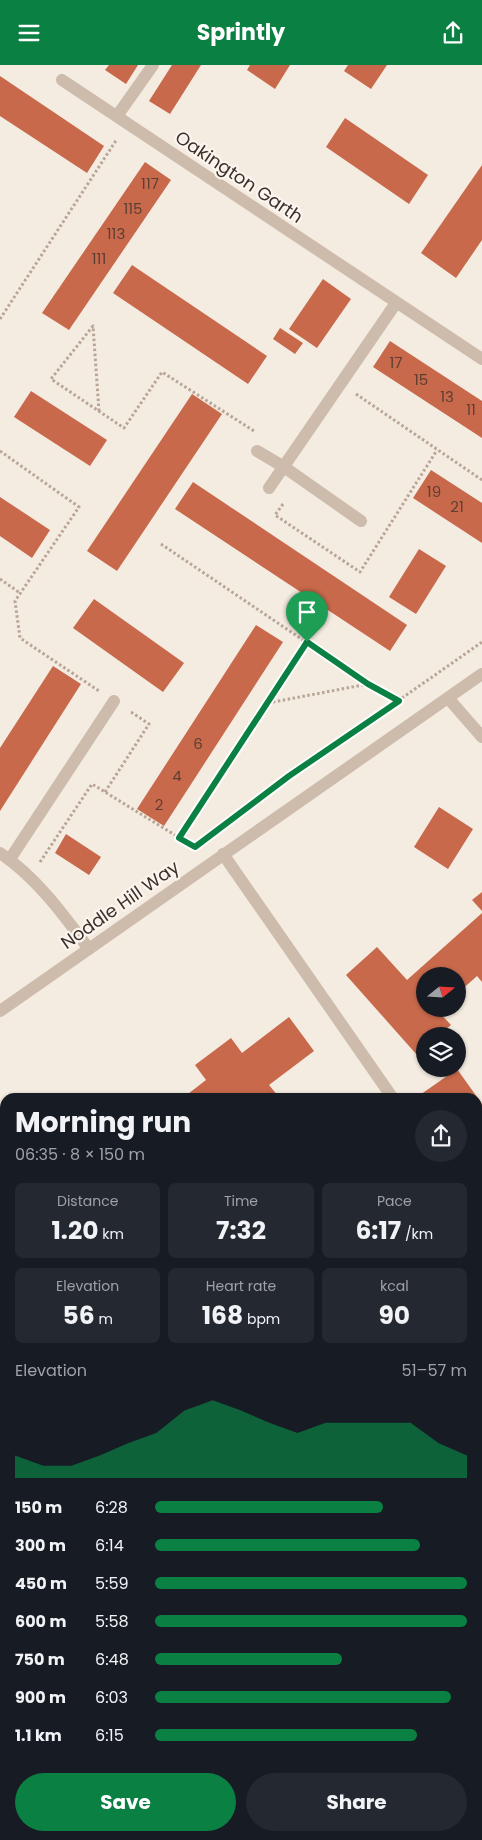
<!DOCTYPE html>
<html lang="en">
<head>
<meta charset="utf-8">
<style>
  :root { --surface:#171b24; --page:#242831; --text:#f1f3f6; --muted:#9ea1a6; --accent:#0b8043 }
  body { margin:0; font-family:Poppins,sans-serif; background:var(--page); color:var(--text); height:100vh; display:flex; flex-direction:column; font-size:19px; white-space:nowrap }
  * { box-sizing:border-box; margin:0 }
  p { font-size:16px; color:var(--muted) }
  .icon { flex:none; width:28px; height:28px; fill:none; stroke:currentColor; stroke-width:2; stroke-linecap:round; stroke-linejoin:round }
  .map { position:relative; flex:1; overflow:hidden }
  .sheet { position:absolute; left:0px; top:1028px; width:482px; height:748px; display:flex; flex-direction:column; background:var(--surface); border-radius:15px 15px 0 0; box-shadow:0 1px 4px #0004 }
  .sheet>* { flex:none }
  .needle { width:32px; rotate:72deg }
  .tools { position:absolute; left:416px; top:902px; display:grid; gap:10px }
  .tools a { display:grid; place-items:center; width:50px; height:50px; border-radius:50%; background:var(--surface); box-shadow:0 1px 4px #0004; font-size:25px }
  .pin { position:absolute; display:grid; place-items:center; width:42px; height:42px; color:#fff; margin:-51px -21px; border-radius:50% 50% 50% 0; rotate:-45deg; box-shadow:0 0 5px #0007 }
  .pin .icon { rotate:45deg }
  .round { display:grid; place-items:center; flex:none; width:52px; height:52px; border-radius:26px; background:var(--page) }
  .overview { display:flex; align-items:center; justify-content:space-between; height:85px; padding:0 15px }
  h1 { font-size:28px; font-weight:700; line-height:38px }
  .figures { display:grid; grid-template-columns:repeat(3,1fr); gap:8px; height:85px; padding:5px 15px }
  .figures div { display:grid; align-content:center; border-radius:8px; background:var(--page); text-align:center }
  .figures b { font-size:25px; font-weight:700 }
  .figures small { font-size:14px; font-weight:400 }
  .figures p { font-size:14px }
  .chart { height:140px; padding:10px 15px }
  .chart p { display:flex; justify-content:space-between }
  .chart svg { width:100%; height:90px; margin-top:5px; fill:var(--accent); opacity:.7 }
  .action { display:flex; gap:10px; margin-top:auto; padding:10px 15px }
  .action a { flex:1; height:58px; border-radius:30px; background:var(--accent); color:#fff; font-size:20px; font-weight:700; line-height:58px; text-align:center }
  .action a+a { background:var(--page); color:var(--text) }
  ul { padding:0 15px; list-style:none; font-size:16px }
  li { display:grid; grid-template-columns:80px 60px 1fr; align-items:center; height:38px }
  li i { height:12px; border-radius:6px; background:var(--accent) }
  header { display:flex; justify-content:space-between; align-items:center; height:65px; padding:0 15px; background:var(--accent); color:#fff; font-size:22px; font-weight:700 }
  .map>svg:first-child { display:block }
  .building { fill:#c8694b }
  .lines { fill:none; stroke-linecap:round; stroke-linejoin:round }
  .path { stroke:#b9a596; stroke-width:3; stroke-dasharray:2.5 2.5; stroke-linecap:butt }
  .lane { stroke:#cdbbac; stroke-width:12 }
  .street { stroke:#cdbbac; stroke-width:12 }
  .route-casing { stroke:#fff; stroke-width:10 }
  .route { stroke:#0b8043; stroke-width:6 }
  .labels { text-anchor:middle; stroke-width:4.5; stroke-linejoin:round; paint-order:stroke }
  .number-label { font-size:15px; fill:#5e3e33 }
  .street-label { font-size:18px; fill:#3b302b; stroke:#fbf5ee }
</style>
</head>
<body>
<header><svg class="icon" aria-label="menu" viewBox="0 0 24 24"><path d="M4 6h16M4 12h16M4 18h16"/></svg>Sprintly<svg class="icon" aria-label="share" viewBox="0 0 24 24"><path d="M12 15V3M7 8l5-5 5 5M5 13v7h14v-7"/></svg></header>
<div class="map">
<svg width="482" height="1775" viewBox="0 0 482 1775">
  <rect width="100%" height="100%" fill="#f4ebe1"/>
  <g class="building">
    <polygon points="109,0 138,0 126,19 105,5"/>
    <polygon points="172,0 201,0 170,49 149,36"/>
    <polygon points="250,0 290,0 275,24 247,5"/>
    <polygon points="348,0 387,0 371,24 344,6"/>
    <polygon points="0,11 104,81 87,108 0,51"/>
    <polygon points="345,53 428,110 409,139 326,82"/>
    <polygon points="145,97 171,115 69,265 42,248"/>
    <polygon points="482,100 482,175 456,213 421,188"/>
    <polygon points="132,200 267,291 248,319 113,228"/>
    <polygon points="323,214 351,234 317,283 289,264"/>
    <polygon points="280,263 303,278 295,289 273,274"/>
    <polygon points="390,276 482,336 482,373 373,302"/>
    <polygon points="31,326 107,375 90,401 14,352"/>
    <polygon points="192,329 222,349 117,506 87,486"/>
    <polygon points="431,405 482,438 482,478 413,433"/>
    <polygon points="193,417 407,560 390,586 175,444"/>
    <polygon points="0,432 50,465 32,493 0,471"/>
    <polygon points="419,484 446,501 416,549 389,532"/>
    <polygon points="94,534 184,598 163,627 73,563"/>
    <polygon points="256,560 283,577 164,761 137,744"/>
    <polygon points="53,601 81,619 0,746 0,683"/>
    <polygon points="439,742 473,764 448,804 414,782"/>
    <polygon points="66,769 101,792 89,810 55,788"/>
    <polygon points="482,827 482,846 472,835"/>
    <polygon points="482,848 482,917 477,911 458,928 458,911 425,911 425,944 440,944 438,946 451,960 438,971 425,971 425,983 417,990 346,910 377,882 407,915"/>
    <polygon points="289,952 314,986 269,1020 279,1032 184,1032 206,1015 195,1000 231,973 242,988"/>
    <polygon points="457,1004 477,1032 417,1032"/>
    <polygon points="478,1033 482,1039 482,1079 478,1082"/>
    <polygon points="0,1089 5,1096 5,1118 0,1122"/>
    <polygon points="478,1244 482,1246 482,1360 478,1369"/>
    <polygon points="478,1375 482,1377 482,1426 478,1424"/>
    <polygon points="2,1581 5,1584 5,1623 0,1617 0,1583"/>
    <polygon points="482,1692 482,1723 478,1727 478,1696"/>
    <polygon points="5,1702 5,1742 0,1744 0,1704"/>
    <polygon points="263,1770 295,1770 290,1775 266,1775 262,1771"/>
    <polygon points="380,1770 397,1770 401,1775 374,1775"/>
  </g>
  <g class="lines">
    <g class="path">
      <polyline points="0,254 117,74"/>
      <polyline points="356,329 482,415"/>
      <polyline points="99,346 93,261 51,314 124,363 162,307 254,366"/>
      <polyline points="0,386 79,442 15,536 20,573 99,626"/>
      <polyline points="283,439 275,450 360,507 437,385"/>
      <polyline points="161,479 368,619 399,636"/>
      <polyline points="0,514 20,528"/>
      <polyline points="268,638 368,619"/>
      <polyline points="105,727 149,659 131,647"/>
      <polyline points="179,773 307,577"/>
      <path d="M195,782C288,710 386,645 482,577"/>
      <polyline points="40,797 92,719 196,783"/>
      <polyline points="0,1551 5,1557"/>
      <polyline points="172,1770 176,1775"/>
      <polyline points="257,1770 261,1775"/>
    </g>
    <g class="lane">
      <polyline points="117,51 153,0"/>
      <polyline points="257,386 284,402 361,456"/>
      <polyline points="223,789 392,1032"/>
      <polyline points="0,1379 5,1375"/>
    </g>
    <g class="street">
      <polyline points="62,15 482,294"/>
      <polyline points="269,423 396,238"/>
      <polyline points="448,633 482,672"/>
      <path d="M0,788C36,812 63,849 89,884"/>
      <polyline points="10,794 114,636"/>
      <polyline points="0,946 482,609"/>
      <polyline points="0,1272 5,1277"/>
      <polyline points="0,1461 5,1457"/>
      <polyline points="0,1505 5,1512"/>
      <polyline points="215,1770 219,1775"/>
      <polyline points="54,1775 67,1770"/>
    </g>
  </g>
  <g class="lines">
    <defs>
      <polygon id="route" points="307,577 368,619 399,636 289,711 195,782 179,773"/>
    </defs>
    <use href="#route" class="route-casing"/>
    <use href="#route" class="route"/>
  </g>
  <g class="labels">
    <g class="number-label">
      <text x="150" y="124">117</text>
      <text x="133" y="149">115</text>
      <text x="116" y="174">113</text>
      <text x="99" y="199">111</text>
      <text x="396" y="303">17</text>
      <text x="421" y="320">15</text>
      <text x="447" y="337">13</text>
      <text x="471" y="350">11</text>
      <text x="434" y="432">19</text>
      <text x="457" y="447">21</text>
      <text x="198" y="684">6</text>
      <text x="177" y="716">4</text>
      <text x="159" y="745">2</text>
    </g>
    <g class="street-label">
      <text transform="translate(239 112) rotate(34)" y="6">Oakington Garth</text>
      <text transform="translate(120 840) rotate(-35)" y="6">Noddle Hill Way</text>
    </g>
  </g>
</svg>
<div class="tools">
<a><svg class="needle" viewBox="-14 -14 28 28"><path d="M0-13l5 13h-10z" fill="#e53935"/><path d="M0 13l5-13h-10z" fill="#9ea1a6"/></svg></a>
<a><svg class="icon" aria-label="layers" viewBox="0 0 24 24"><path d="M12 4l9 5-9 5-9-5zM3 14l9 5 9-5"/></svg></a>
</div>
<div class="pin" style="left:307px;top:577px;background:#1e9e55"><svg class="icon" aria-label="arrive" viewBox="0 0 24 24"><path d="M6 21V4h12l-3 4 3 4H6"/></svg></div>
<section class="sheet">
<div class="overview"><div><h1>Morning run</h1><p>06:35 · 8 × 150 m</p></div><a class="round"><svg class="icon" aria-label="share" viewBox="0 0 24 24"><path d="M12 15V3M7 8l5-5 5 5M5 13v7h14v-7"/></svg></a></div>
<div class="figures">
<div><p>Distance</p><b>1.20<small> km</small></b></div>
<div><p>Time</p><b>7:32</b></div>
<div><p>Pace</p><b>6:17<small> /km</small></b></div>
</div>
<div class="figures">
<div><p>Elevation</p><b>56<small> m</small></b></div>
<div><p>Heart rate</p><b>168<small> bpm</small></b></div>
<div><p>kcal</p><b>90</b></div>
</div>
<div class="chart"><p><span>Elevation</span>51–57 m</p>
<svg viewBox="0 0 160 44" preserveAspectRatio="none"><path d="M0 44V33L10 38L20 38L30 33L40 27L50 22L60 11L70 6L80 11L90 17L100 22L110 17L120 17L130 17L140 17L150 27L160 33V44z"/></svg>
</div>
<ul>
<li><b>150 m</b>6:28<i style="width:73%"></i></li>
<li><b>300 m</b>6:14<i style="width:85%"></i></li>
<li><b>450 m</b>5:59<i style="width:100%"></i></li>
<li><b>600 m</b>5:58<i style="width:100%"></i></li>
<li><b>750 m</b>6:48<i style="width:60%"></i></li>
<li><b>900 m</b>6:03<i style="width:95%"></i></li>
<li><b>1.1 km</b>6:15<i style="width:84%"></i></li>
</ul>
<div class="action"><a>Save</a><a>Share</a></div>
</section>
</div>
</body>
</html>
